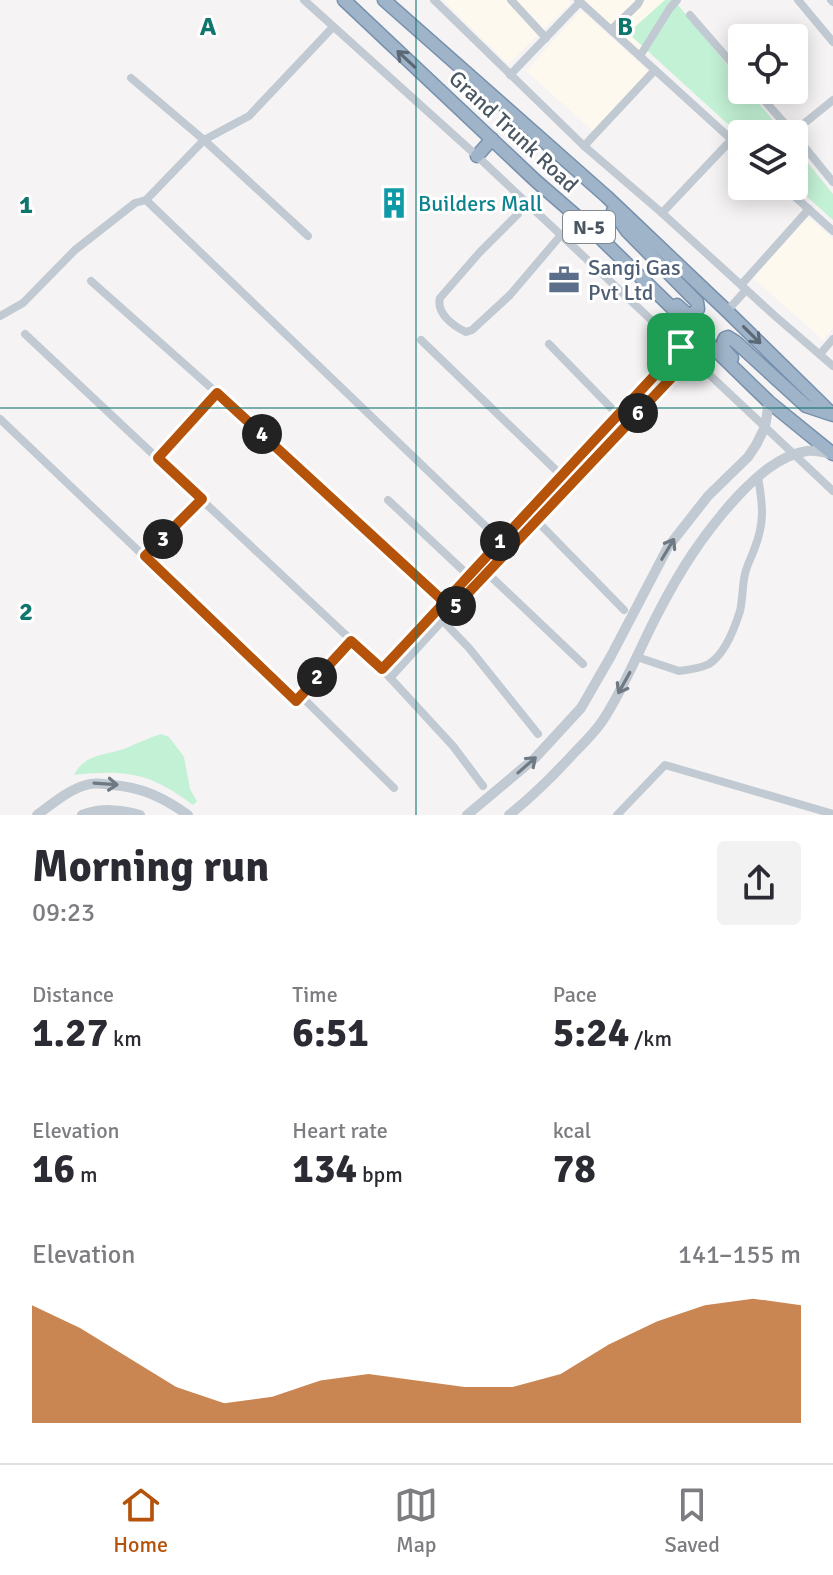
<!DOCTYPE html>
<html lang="en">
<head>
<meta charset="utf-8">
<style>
  :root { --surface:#fff; --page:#f2f2f3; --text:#2b2b33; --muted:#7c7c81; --line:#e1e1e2; --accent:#b45309 }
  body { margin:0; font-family:Signika,sans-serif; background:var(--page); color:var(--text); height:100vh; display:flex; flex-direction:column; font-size:30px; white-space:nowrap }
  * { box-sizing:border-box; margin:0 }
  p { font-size:26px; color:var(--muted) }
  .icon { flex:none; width:44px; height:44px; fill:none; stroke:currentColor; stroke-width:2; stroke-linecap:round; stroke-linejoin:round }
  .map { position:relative; height:815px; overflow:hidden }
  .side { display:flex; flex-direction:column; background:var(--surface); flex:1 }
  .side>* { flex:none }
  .buttons { position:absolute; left:728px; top:24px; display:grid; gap:16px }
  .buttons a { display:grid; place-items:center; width:80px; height:80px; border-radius:8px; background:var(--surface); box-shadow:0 4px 20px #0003; font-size:40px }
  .pin { position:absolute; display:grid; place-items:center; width:68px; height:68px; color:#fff; margin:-34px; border-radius:16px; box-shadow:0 4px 12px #0006 }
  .km { position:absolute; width:40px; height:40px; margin:-20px; border-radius:50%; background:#222; color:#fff; font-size:22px; line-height:40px; text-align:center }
  .round { display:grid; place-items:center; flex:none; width:84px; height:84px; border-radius:8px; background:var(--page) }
  .overview { display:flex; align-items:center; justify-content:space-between; height:136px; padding:0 32px }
  h1 { font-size:44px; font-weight:800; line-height:60px }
  .figures { display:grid; grid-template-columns:repeat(3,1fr); gap:12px; height:136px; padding:8px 32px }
  .figures div { display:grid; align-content:center }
  .figures b { font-size:40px; font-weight:800 }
  .figures small { font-size:22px; font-weight:400 }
  .figures p { font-size:22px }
  .chart { height:224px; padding:16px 32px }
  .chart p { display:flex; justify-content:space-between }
  .chart svg { width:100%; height:144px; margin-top:8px; fill:var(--accent); opacity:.7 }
  .menu { display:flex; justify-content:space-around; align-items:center; height:112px; border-top:2px solid var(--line); background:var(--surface); font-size:22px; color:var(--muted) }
  .menu a { display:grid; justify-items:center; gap:4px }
  .menu .active { color:var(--accent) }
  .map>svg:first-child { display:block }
  .commercial { fill:#fdf9ef }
  .green { fill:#c3f1d5 }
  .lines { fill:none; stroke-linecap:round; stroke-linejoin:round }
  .trunk-casing { stroke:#7690ad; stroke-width:15 }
  .minor { stroke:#c1cad2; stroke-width:8 }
  .tertiary { stroke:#c1cad2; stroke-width:10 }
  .trunk { stroke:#9fb4c9; stroke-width:12 }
  .oneway { stroke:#5b6976 }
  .oneway2 { stroke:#6e7983 }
  .route-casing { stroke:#fff; stroke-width:16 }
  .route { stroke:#b45309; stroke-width:10 }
  .grid { fill:none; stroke:#0f766e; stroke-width:2; stroke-opacity:0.55 }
  .labels { text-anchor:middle; stroke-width:6; stroke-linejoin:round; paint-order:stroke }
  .shield { fill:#fff; stroke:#808990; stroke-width:2 }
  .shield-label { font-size:20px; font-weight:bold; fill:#4a5661 }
  .street-label { font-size:22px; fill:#4a5661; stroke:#fff }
  .culture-label { font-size:22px; fill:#0d838f; stroke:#fff; text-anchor:start }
  .service-label { font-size:22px; fill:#4e5e75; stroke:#fff; text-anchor:start }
  .grid-label { font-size:26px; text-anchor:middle; font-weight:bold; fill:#0f766e; stroke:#fff; stroke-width:6; stroke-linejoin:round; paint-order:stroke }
</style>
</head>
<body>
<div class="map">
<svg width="833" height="815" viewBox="0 0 833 815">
  <rect width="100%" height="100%" fill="#f5f3f3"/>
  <g class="commercial">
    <polygon points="443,0 569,0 571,3 508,64"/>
    <polygon points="583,0 663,0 664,8 650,53 644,56"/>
    <polygon points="581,10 650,72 595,133 526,71"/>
    <polygon points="808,217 833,239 833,328 823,340 753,278"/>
  </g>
  <g class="green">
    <polygon points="665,0 674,0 742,83 742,90 748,90 784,134 742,134 742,137 628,33"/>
    <polygon points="794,146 833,194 833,220 794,185"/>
    <path d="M161,734L169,737L184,757L190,789L197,801L193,805C151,773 126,769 74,775C83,755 105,755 124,749C136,744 148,738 161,734Z"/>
  </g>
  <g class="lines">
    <defs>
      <g id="trunk">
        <polyline points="344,0 536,181 589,227 769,402 833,454"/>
        <polyline points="384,0 607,197 727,311 833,415"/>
        <polyline points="477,156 492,139"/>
        <polyline points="613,211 627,231 697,302 698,309 691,315 686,313 677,305"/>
        <path d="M732,358C727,352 719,347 725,338L728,337L736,342L806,406L830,414"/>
      </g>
    </defs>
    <use href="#trunk" class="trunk-casing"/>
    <g class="minor">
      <polyline points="304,0 477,156 833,491"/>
      <polyline points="434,0 584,146 662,213 775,316 833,366"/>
      <polyline points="511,0 546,38"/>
      <polyline points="578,0 742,149"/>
      <polyline points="798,0 833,42"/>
      <polyline points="831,0 833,2"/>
      <polyline points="690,15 742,75"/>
      <polyline points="611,30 638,4 640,0"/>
      <polyline points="640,56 670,8 677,0"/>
      <polyline points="510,75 580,2"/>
      <polyline points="131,78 204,140 308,236"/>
      <polyline points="755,90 794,134"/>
      <polyline points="791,134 833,100"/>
      <polyline points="794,134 833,182"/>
      <polyline points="584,146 655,70"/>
      <polyline points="783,186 833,231"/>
      <polyline points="146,200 501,541"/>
      <path d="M524,201L518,214L480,252L440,298C436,313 453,326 466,332L472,330L510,295L561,235"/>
      <polyline points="662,213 732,139"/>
      <polyline points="91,281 217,393 452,610"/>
      <polyline points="741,285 809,209"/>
      <polyline points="727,311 746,290"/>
      <polyline points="0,316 23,303 75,250 135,203 146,200 204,140 249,116 333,27"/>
      <polyline points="25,334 382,669 453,746 483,786"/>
      <polyline points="421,340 562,476"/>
      <polyline points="549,344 621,418"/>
      <polyline points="820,354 833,339"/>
      <polyline points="0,419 296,701 351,641"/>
      <polyline points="158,458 217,393"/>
      <polyline points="388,500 469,576"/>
      <polyline points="534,518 624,610"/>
      <polyline points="145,556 202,499"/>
      <polyline points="485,571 583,664"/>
      <polyline points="441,619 469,648 538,734"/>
      <path d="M637,657L679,671C688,670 701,668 709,664C725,654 735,627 740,611C743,598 742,586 745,574C747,565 751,558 754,550C765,522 763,506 758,477"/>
      <polyline points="382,669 695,332"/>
      <polyline points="390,678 485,574 705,341"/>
      <polyline points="300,695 394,788"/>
      <polyline points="617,815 665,765 833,814"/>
    </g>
    <g class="tertiary">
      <path d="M37,815C52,804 68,790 86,785C95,782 103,784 112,785C142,787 164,798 188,815"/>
      <path d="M82,815C100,808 122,809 140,815"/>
      <polyline points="467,815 535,758 581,708 611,656 668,547 708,496 748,457 756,445 765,427 769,402"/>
      <path d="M509,815C533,796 554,775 575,752C585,742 595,732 603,720C624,688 638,652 656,617C679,572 702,535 737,497C755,478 779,455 807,451C815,450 823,452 831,454"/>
    </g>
    <use href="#trunk" class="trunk"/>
  </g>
  <defs><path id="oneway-shaft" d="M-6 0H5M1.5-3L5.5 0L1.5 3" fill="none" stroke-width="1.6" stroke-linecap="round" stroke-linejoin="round" transform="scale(2)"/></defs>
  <g class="oneway">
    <use href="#oneway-shaft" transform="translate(406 59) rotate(-137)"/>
    <use href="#oneway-shaft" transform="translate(752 335) rotate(45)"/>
  </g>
  <g class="oneway2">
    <use href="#oneway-shaft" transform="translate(668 549) rotate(-59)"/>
    <use href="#oneway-shaft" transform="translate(624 683) rotate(119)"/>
    <use href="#oneway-shaft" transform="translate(527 765) rotate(-41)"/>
    <use href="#oneway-shaft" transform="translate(106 784) rotate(4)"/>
  </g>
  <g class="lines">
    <defs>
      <path id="route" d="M681,347L501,541L500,542C461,584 422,627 382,669L351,641L296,701L145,556L202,499L158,458L217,393L441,599L452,610L691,357L681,347"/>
    </defs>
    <use href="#route" class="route-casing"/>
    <use href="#route" class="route"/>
  </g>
  <path class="grid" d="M416,0V815M0,408H833"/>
  <defs>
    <symbol id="building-bare" viewBox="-9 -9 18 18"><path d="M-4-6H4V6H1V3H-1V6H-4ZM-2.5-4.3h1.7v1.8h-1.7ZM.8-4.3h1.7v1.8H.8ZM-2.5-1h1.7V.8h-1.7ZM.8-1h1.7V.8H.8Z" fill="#0f9aa8" stroke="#fff" stroke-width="2.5" paint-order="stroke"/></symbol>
    <symbol id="office-bare" viewBox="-9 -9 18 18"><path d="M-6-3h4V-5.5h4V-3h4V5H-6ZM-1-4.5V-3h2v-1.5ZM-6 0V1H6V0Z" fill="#5c6f8a" stroke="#fff" stroke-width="2.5" paint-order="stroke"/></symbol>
  </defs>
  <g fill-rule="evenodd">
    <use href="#building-bare" x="372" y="181" width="44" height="44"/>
    <use href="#office-bare" x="542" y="258" width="44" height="44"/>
  </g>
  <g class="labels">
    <rect class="shield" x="563" y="211" width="52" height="32" rx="6"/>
    <g class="shield-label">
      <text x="589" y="234">N-5</text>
    </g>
    <g class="street-label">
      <text transform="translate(514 131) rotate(43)" y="8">Grand Trunk Road</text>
    </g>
    <g class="culture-label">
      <text x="418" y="211">Builders Mall</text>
    </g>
    <g class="service-label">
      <text x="588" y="275">Sangi Gas<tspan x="588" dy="25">Pvt Ltd</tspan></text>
    </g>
  </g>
  <g class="grid-label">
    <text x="208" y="35">A</text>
    <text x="625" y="35">B</text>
    <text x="26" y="213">1</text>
    <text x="26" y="620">2</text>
  </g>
</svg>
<div class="buttons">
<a><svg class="icon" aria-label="locate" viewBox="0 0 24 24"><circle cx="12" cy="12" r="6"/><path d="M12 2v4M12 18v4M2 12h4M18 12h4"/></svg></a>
<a><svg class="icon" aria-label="layers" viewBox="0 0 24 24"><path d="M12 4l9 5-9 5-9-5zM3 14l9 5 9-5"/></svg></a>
</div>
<div class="pin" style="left:681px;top:347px;background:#1e9e55"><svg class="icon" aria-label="arrive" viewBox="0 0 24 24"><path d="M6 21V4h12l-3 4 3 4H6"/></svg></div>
<b class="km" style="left:500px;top:541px">1</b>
<b class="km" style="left:317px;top:677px">2</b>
<b class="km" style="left:163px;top:539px">3</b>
<b class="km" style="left:262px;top:434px">4</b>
<b class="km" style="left:456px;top:606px">5</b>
<b class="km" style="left:638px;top:413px">6</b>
</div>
<section class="side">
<div class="overview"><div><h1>Morning run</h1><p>09:23</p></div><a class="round"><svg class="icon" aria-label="share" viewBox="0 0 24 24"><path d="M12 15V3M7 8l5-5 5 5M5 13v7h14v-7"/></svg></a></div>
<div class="figures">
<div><p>Distance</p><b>1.27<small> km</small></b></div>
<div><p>Time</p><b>6:51</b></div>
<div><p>Pace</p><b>5:24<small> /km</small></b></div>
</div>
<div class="figures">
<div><p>Elevation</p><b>16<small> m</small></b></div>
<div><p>Heart rate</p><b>134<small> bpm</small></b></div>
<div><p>kcal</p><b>78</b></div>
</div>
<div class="chart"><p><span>Elevation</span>141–155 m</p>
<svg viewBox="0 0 160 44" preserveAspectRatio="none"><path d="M0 44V8L10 15L20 24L30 33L40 38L50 36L60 31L70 29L80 31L90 33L100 33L110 29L120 20L130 13L140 8L150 6L160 8V44z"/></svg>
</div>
</section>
<nav class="menu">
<a class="active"><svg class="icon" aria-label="home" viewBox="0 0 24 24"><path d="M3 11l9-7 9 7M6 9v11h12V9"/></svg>Home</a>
<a><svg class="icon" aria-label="map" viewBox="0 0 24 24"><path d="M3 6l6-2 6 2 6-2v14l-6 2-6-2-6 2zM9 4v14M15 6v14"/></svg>Map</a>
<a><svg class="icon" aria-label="saved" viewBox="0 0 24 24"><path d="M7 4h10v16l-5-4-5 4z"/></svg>Saved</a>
</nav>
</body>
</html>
